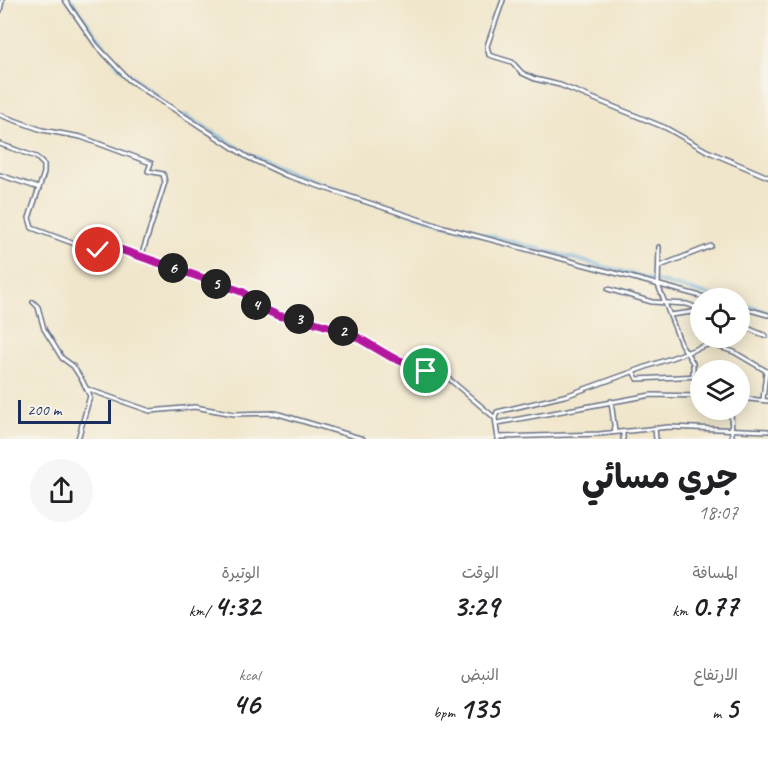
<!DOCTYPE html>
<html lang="ar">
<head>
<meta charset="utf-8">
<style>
  :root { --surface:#fff; --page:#f6f6f6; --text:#202124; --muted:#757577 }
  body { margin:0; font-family:Caveat,"Playpen Sans Arabic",sans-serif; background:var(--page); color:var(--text); direction:rtl; height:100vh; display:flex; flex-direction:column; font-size:22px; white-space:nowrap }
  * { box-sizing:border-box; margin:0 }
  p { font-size:20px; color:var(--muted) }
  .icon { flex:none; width:33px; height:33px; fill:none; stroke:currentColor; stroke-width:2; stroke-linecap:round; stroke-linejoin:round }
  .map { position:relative; height:439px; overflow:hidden; direction:ltr }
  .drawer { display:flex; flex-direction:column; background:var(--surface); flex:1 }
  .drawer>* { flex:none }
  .tools { position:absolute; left:690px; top:288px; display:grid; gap:12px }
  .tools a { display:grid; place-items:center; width:60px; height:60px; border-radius:50%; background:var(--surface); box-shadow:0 3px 15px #0003; font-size:30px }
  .scale { position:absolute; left:18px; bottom:15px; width:93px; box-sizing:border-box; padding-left:6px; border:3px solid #1b2f5e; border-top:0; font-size:16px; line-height:21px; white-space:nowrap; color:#1b2f5e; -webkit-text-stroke:4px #f7f3e8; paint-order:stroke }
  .pin { position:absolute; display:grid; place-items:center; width:51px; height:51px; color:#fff; margin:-26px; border:3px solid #fff; border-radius:50%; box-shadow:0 2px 6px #0007 }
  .km { position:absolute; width:30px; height:30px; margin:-15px; border-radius:50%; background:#222; color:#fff; font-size:16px; line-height:30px; text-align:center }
  .round { display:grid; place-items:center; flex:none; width:63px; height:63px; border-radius:32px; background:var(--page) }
  .headline { display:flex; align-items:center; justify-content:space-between; height:102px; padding:0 30px }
  h1 { font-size:33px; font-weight:700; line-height:45px }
  .stats { display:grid; grid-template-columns:repeat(3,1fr); gap:9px; height:102px; padding:6px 30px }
  .stats div { display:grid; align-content:center }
  .stats b { font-size:30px; font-weight:700 }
  .stats small { font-size:16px; font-weight:400 }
  .stats p { font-size:16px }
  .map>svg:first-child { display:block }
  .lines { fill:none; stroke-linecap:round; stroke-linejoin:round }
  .canal { stroke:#64aedc; stroke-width:3 }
  .minor-casing { stroke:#666f84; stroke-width:6 }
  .minor { stroke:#fff; stroke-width:3 }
  .route-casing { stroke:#fff; stroke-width:12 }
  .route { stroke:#b5179e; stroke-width:8 }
</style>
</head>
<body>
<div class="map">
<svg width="768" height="439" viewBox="0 0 768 439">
  <rect width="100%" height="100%" fill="#f7f3e8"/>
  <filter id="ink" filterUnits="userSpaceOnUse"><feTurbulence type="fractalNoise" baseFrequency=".0167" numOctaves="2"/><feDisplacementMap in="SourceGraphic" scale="12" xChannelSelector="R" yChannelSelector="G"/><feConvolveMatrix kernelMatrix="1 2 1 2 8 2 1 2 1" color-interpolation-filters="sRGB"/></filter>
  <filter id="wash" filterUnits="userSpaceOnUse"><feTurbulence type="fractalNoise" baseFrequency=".008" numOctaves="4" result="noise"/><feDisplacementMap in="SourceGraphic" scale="24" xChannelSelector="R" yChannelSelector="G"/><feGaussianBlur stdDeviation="1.35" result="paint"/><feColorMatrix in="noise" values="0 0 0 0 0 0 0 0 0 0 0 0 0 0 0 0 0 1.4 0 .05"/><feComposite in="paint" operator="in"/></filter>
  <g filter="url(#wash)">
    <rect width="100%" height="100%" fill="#f0e6cb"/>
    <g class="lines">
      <g class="canal">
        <polyline points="71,0 119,66 157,97"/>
        <polyline points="185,115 250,155 316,183 439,222 720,298"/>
        <polyline points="740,304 768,312"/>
      </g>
    </g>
  </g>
  <g filter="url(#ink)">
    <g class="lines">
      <defs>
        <g id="minor">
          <polyline points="65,0 96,45 129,80 247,157 285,175 436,225 708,298"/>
          <polyline points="503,0 487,46 489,55 512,62 522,73 535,79 560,85 666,128 707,151 768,177"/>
          <polyline points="0,11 2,0"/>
          <polyline points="0,115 42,130 81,137 151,163 148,171 163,174 165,182 141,257"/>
          <polyline points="0,144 36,157 44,165 44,173 29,218 32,228 86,248 119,249 243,293 257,306 279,316 339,329 391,357 448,378 495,418"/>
          <polyline points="0,175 39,188"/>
          <polyline points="659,247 658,285 681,344 693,363 693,376"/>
          <polyline points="660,266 711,246"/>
          <polyline points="608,289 652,302 687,304 700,309"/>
          <polyline points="33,302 38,307 44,329 62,358 73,366 82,380 90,396 78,439"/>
          <polyline points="740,307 768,315"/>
          <polyline points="670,315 700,311"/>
          <polyline points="740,325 766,336"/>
          <polyline points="634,373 637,379 700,376"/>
          <polyline points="87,389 150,411 195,407 234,414 275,413 363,439"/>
          <polyline points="740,398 768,401"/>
          <polyline points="763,400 766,371"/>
          <polyline points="611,401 615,432"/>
          <polyline points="731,410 732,439"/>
          <polyline points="497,423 651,395 700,396"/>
          <polyline points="655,428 656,439"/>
          <polyline points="623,432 623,439"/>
          <polyline points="498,437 599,434 669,427 768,431"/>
          <polyline points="498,439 495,418 497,412 568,395 710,344 734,352 768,372"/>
        </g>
      </defs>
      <use href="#minor" class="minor-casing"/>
      <use href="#minor" class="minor"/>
    </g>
  </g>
  <g class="lines" filter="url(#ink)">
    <defs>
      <polyline id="route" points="98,250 119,249 243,292 257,306 279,316 303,319 350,333 391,357 426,371"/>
    </defs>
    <use href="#route" class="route-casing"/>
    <use href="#route" class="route"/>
  </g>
</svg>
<div class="tools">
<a><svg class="icon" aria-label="locate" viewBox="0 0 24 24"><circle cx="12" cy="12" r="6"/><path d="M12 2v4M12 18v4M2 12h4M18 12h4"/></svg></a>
<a><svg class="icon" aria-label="layers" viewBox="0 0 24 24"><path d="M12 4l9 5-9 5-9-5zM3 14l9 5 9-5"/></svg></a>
</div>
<div class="scale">200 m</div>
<div class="pin" style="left:426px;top:371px;background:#1e9e55"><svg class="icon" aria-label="arrive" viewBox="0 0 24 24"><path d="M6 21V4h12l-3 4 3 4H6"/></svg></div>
<div class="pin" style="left:98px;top:250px;background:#d93025"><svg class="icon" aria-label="check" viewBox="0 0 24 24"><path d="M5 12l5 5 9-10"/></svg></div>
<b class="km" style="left:343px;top:331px">2</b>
<b class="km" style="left:299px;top:319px">3</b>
<b class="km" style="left:256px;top:305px">4</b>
<b class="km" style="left:216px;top:284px">5</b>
<b class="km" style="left:173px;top:268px">6</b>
</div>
<section class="drawer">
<div class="headline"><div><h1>جري مسائي</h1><p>18:07</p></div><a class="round"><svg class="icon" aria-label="share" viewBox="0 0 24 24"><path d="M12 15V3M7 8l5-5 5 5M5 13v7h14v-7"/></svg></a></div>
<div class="stats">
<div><p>المسافة</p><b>0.77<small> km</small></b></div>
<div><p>الوقت</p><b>3:29</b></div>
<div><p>الوتيرة</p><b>4:32<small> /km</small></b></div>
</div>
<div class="stats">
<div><p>الارتفاع</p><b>5<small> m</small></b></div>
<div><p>النبض</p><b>135<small> bpm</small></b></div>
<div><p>kcal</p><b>46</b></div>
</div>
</section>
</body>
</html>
